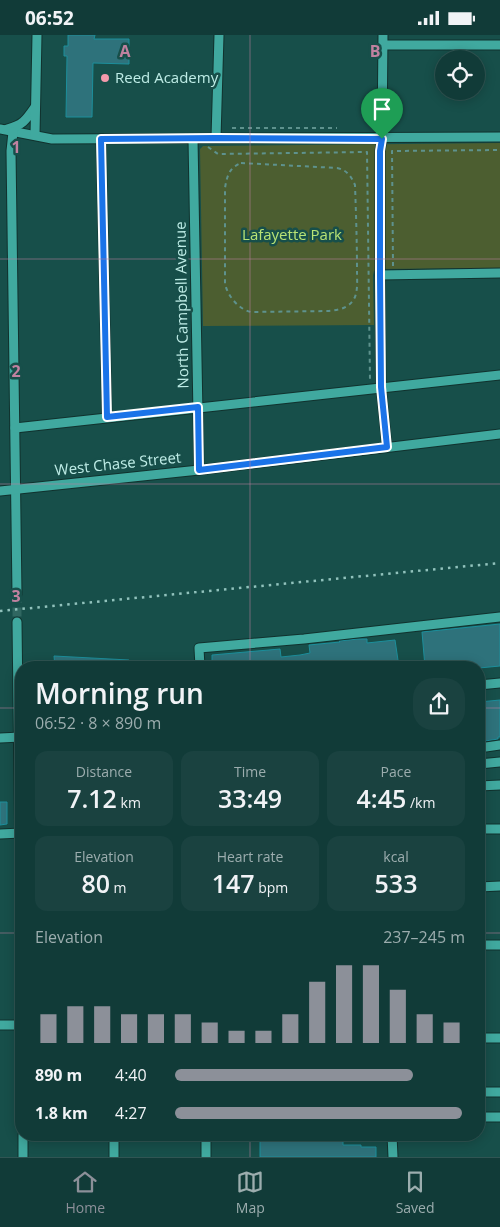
<!DOCTYPE html>
<html lang="en">
<head>
<meta charset="utf-8">
<style>
  :root { --surface:#113b38; --page:#1a4240; --text:#f1f3f6; --muted:#9cadae; --line:#305553; --accent:#8c9099 }
  body { margin:0; font-family:"Open Sans",sans-serif; background:var(--page); color:var(--text); height:100vh; display:flex; flex-direction:column; font-size:19px; white-space:nowrap }
  * { box-sizing:border-box; margin:0 }
  p { font-size:16px; color:var(--muted) }
  .icon { flex:none; width:28px; height:28px; fill:none; stroke:currentColor; stroke-width:2; stroke-linecap:round; stroke-linejoin:round }
  .map { position:relative; flex:1; overflow:hidden }
  .panel { position:absolute; left:15px; top:626px; width:470px; height:480px; display:flex; flex-direction:column; background:var(--surface); border-radius:20px; box-shadow:0 2px 12px #0003,0 0 0 1px var(--line) }
  .panel>* { flex:none }
  .tools { position:absolute; left:435px; top:15px; display:grid; gap:10px }
  .tools a { display:grid; place-items:center; width:50px; height:50px; border-radius:50%; background:var(--surface); box-shadow:0 2px 12px #0003,0 0 0 1px var(--line); font-size:25px }
  .pin { position:absolute; display:grid; place-items:center; width:42px; height:42px; color:#fff; margin:-51px -21px; border-radius:50% 50% 50% 0; rotate:-45deg; box-shadow:0 0 5px #0007 }
  .pin .icon { rotate:45deg }
  .round { display:grid; place-items:center; flex:none; width:52px; height:52px; border-radius:20px; background:var(--page) }
  .headline { display:flex; align-items:center; justify-content:space-between; height:85px; padding:0 20px }
  h1 { font-size:28px; font-weight:600; line-height:38px }
  .metrics { display:grid; grid-template-columns:repeat(3,1fr); gap:8px; height:85px; padding:5px 20px }
  .metrics div { display:grid; align-content:center; border-radius:12px; background:var(--page); text-align:center }
  .metrics b { font-size:25px; font-weight:600 }
  .metrics small { font-size:14px; font-weight:400 }
  .metrics p { font-size:14px }
  .chart { height:140px; padding:10px 20px }
  .chart p { display:flex; justify-content:space-between }
  .chart svg { width:100%; height:90px; margin-top:5px; stroke:var(--accent); stroke-width:6 }
  ul { padding:0 20px; list-style:none; font-size:16px }
  li { display:grid; grid-template-columns:80px 60px 1fr; align-items:center; height:38px }
  li i { height:12px; border-radius:6px; background:var(--accent) }
  .status { display:flex; justify-content:space-between; align-items:center; height:35px; padding:0 25px; background:var(--surface); direction:ltr }
  .status svg { height:14px; fill:currentColor }
  .dock { display:flex; justify-content:space-around; align-items:center; height:70px; border-top:1px solid var(--line); background:var(--surface); font-size:14px; color:var(--muted) }
  .dock a { display:grid; justify-items:center; gap:2px }
  .dock .selected { color:var(--accent) }
  .map>svg:first-child { display:block }
  .green { fill:#4c5e30 }
  .building { fill:#2e727b; stroke:#1c8f9c }
  .lines { fill:none; stroke-linecap:round; stroke-linejoin:round }
  .minor-tunnel { stroke:#306761; stroke-width:9; stroke-dasharray:9 4.5; stroke-linecap:butt }
  .minor-casing { stroke:#11322e; stroke-width:11 }
  .path { stroke:#5e928d; stroke-width:2; stroke-dasharray:4 4; stroke-linecap:butt }
  .minor { stroke:#40a99f; stroke-width:9 }
  .rail { stroke:#91c2bc; stroke-width:2.5; stroke-dasharray:2.5 5; stroke-linecap:butt }
  .route-casing { stroke:#fff; stroke-width:10 }
  .route { stroke:#1a73e8; stroke-width:6 }
  .grid { fill:none; stroke:#c082a0; stroke-width:1; stroke-opacity:0.55 }
  .poi-dot { fill:#f39aac; stroke:#174f4a; stroke-width:2 }
  .labels { text-anchor:middle; stroke-width:5; stroke-linejoin:round; paint-order:stroke }
  .poi-label { font-size:15px; fill:#beece6; stroke:#174f4a; text-anchor:start }
  .park-label { font-size:15px; fill:#b8e375; stroke:#174f4a }
  .street-label { font-size:15px; fill:#beece6; stroke:#174f4a }
  .grid-label { font-size:16px; text-anchor:middle; font-weight:bold; fill:#c082a0; stroke:#174f4a; stroke-width:5; stroke-linejoin:round; paint-order:stroke }
</style>
</head>
<body>
<div class="status"><b>06:52</b><svg viewBox="0 0 49 12"><path d="M0 12V9h3v3zM5 12V6h3v6zM10 12V3h3v9zM15 12V0h3v12zM26 1h20v11H26zM47 4h2v5h-2z"/></svg></div>
<div class="map">
<svg width="500" height="1122" viewBox="0 0 500 1122">
  <rect width="100%" height="100%" fill="#174f4a"/>
  <polygon class="green" points="500,108 500,233 379,234 374,236 373,240 374,290 203,291 200,114 203,111"/>
  <g class="building">
    <polygon points="68,0 95,0 94,4 129,4 129,29 93,28 92,82 66,82 67,21 64,21 64,11 68,11"/>
    <polygon points="500,589 500,631 479,633 425,632 422,597"/>
    <polygon points="358,604 367,604 367,608 395,605 399,632 283,632 283,628 258,629 258,632 212,632 212,620 280,614 281,622 300,620 310,618 309,610 340,607 339,606"/>
    <polygon points="54,621 129,625 130,632 55,632"/>
    <polygon points="500,665 500,702 498,702 498,704 479,707 479,667"/>
    <polygon points="0,767 7,767 7,789 0,790"/>
    <polygon points="260,1100 275,1100 275,1102 309,1102 309,1100 343,1100 343,1110 361,1110 361,1112 376,1112 376,1122 260,1122"/>
  </g>
  <g class="lines">
    <polyline class="minor-tunnel" points="17,559 17,587"/>
    <defs>
      <g id="minor">
        <polyline points="383,0 382,104 380,116 380,240 381,352 387,412"/>
        <polyline points="383,10 500,10"/>
        <polyline points="0,94 52,104 500,102"/>
        <path d="M7,94C23,90 26,85 35,72"/>
        <polyline points="13,97 11,116 17,559"/>
        <polyline points="35,100 37,0"/>
        <polyline points="216,103 219,0"/>
        <polyline points="101,104 107,382"/>
        <polyline points="193,104 199,435"/>
        <polyline points="380,240 500,238"/>
        <polyline points="15,393 500,340"/>
        <polyline points="0,456 199,435 500,399"/>
        <polyline points="17,587 21,913"/>
        <polyline points="200,632 199,613 304,604 500,582"/>
        <polyline points="479,650 500,648"/>
        <polyline points="0,703 21,702"/>
        <polyline points="479,713 500,710"/>
        <polyline points="479,729 500,727"/>
        <polyline points="479,751 500,750"/>
        <polyline points="479,794 500,794"/>
        <polyline points="0,799 21,798"/>
        <polyline points="479,852 500,851"/>
        <polyline points="479,910 500,910"/>
        <polyline points="0,990 21,990"/>
        <polyline points="479,994 479,1057"/>
        <polyline points="479,1003 500,1003"/>
        <polyline points="479,1057 500,1057"/>
        <polyline points="479,1082 500,1082"/>
        <polyline points="23,1100 23,1122"/>
        <polyline points="114,1100 114,1122"/>
        <polyline points="206,1100 206,1122"/>
        <polyline points="392,1100 393,1122"/>
      </g>
    </defs>
    <use href="#minor" class="minor-casing"/>
    <g class="path">
      <polyline points="232,93 337,93"/>
      <polyline points="208,112 218,119 367,117 370,346"/>
      <path d="M241,128L337,133C347,135 351,141 355,150C356,179 357,207 357,236C357,244 358,254 355,262C350,273 339,275 329,276L251,277C238,274 228,261 225,249V153C227,141 229,133 241,128Z"/>
      <polyline points="393,231 392,116 500,115"/>
    </g>
    <use href="#minor" class="minor"/>
    <polyline class="rail" points="0,576 500,528"/>
  </g>
  <g class="lines">
    <defs>
      <polygon id="route" points="216,103 382,104 380,116 380,240 381,352 387,412 199,435 198,372 107,382 101,104"/>
    </defs>
    <use href="#route" class="route-casing"/>
    <use href="#route" class="route"/>
  </g>
  <path class="grid" d="M250,0V632M0,224H500M0,449H500M0,673H21M479,673H500M0,898H21M479,898H500M250,1100V1122"/>
  <circle class="poi-dot" cx="105" cy="43" r="5"/>
  <g class="labels">
    <g class="poi-label">
      <text x="115" y="48">Reed Academy</text>
    </g>
    <g class="park-label">
      <text x="292" y="205">Lafayette Park</text>
    </g>
    <g class="street-label">
      <text transform="translate(182 270) rotate(-91)" y="5">North Campbell Avenue</text>
      <text transform="translate(118 429) rotate(-6)" y="5">West Chase Street</text>
    </g>
  </g>
  <g class="grid-label">
    <text x="125" y="22">A</text>
    <text x="375" y="22">B</text>
    <text x="16" y="118">1</text>
    <text x="16" y="342">2</text>
    <text x="16" y="567">3</text>
  </g>
</svg>
<div class="tools">
<a><svg class="icon" aria-label="locate" viewBox="0 0 24 24"><circle cx="12" cy="12" r="6"/><path d="M12 2v4M12 18v4M2 12h4M18 12h4"/></svg></a>
</div>
<div class="pin" style="left:382px;top:104px;background:#1e9e55"><svg class="icon" aria-label="arrive" viewBox="0 0 24 24"><path d="M6 21V4h12l-3 4 3 4H6"/></svg></div>
<section class="panel">
<div class="headline"><div><h1>Morning run</h1><p>06:52 · 8 × 890 m</p></div><a class="round"><svg class="icon" aria-label="share" viewBox="0 0 24 24"><path d="M12 15V3M7 8l5-5 5 5M5 13v7h14v-7"/></svg></a></div>
<div class="metrics">
<div><p>Distance</p><b>7.12<small> km</small></b></div>
<div><p>Time</p><b>33:49</b></div>
<div><p>Pace</p><b>4:45<small> /km</small></b></div>
</div>
<div class="metrics">
<div><p>Elevation</p><b>80<small> m</small></b></div>
<div><p>Heart rate</p><b>147<small> bpm</small></b></div>
<div><p>kcal</p><b>533</b></div>
</div>
<div class="chart"><p><span>Elevation</span>237–245 m</p>
<svg viewBox="0 0 160 44" preserveAspectRatio="none"><path d="M5 44V30M15 44V26M25 44V26M35 44V30M45 44V30M55 44V30M65 44V34M75 44V38M85 44V38M95 44V30M105 44V14M115 44V6M125 44V6M135 44V18M145 44V30M155 44V34"/></svg>
</div>
<ul>
<li><b>890 m</b>4:40<i style="width:82%"></i></li>
<li><b>1.8 km</b>4:27<i style="width:99%"></i></li>
</ul>
</section>
</div>
<nav class="dock">
<a class="selected"><svg class="icon" aria-label="home" viewBox="0 0 24 24"><path d="M3 11l9-7 9 7M6 9v11h12V9"/></svg>Home</a>
<a><svg class="icon" aria-label="map" viewBox="0 0 24 24"><path d="M3 6l6-2 6 2 6-2v14l-6 2-6-2-6 2zM9 4v14M15 6v14"/></svg>Map</a>
<a><svg class="icon" aria-label="saved" viewBox="0 0 24 24"><path d="M7 4h10v16l-5-4-5 4z"/></svg>Saved</a>
</nav>
</body>
</html>
